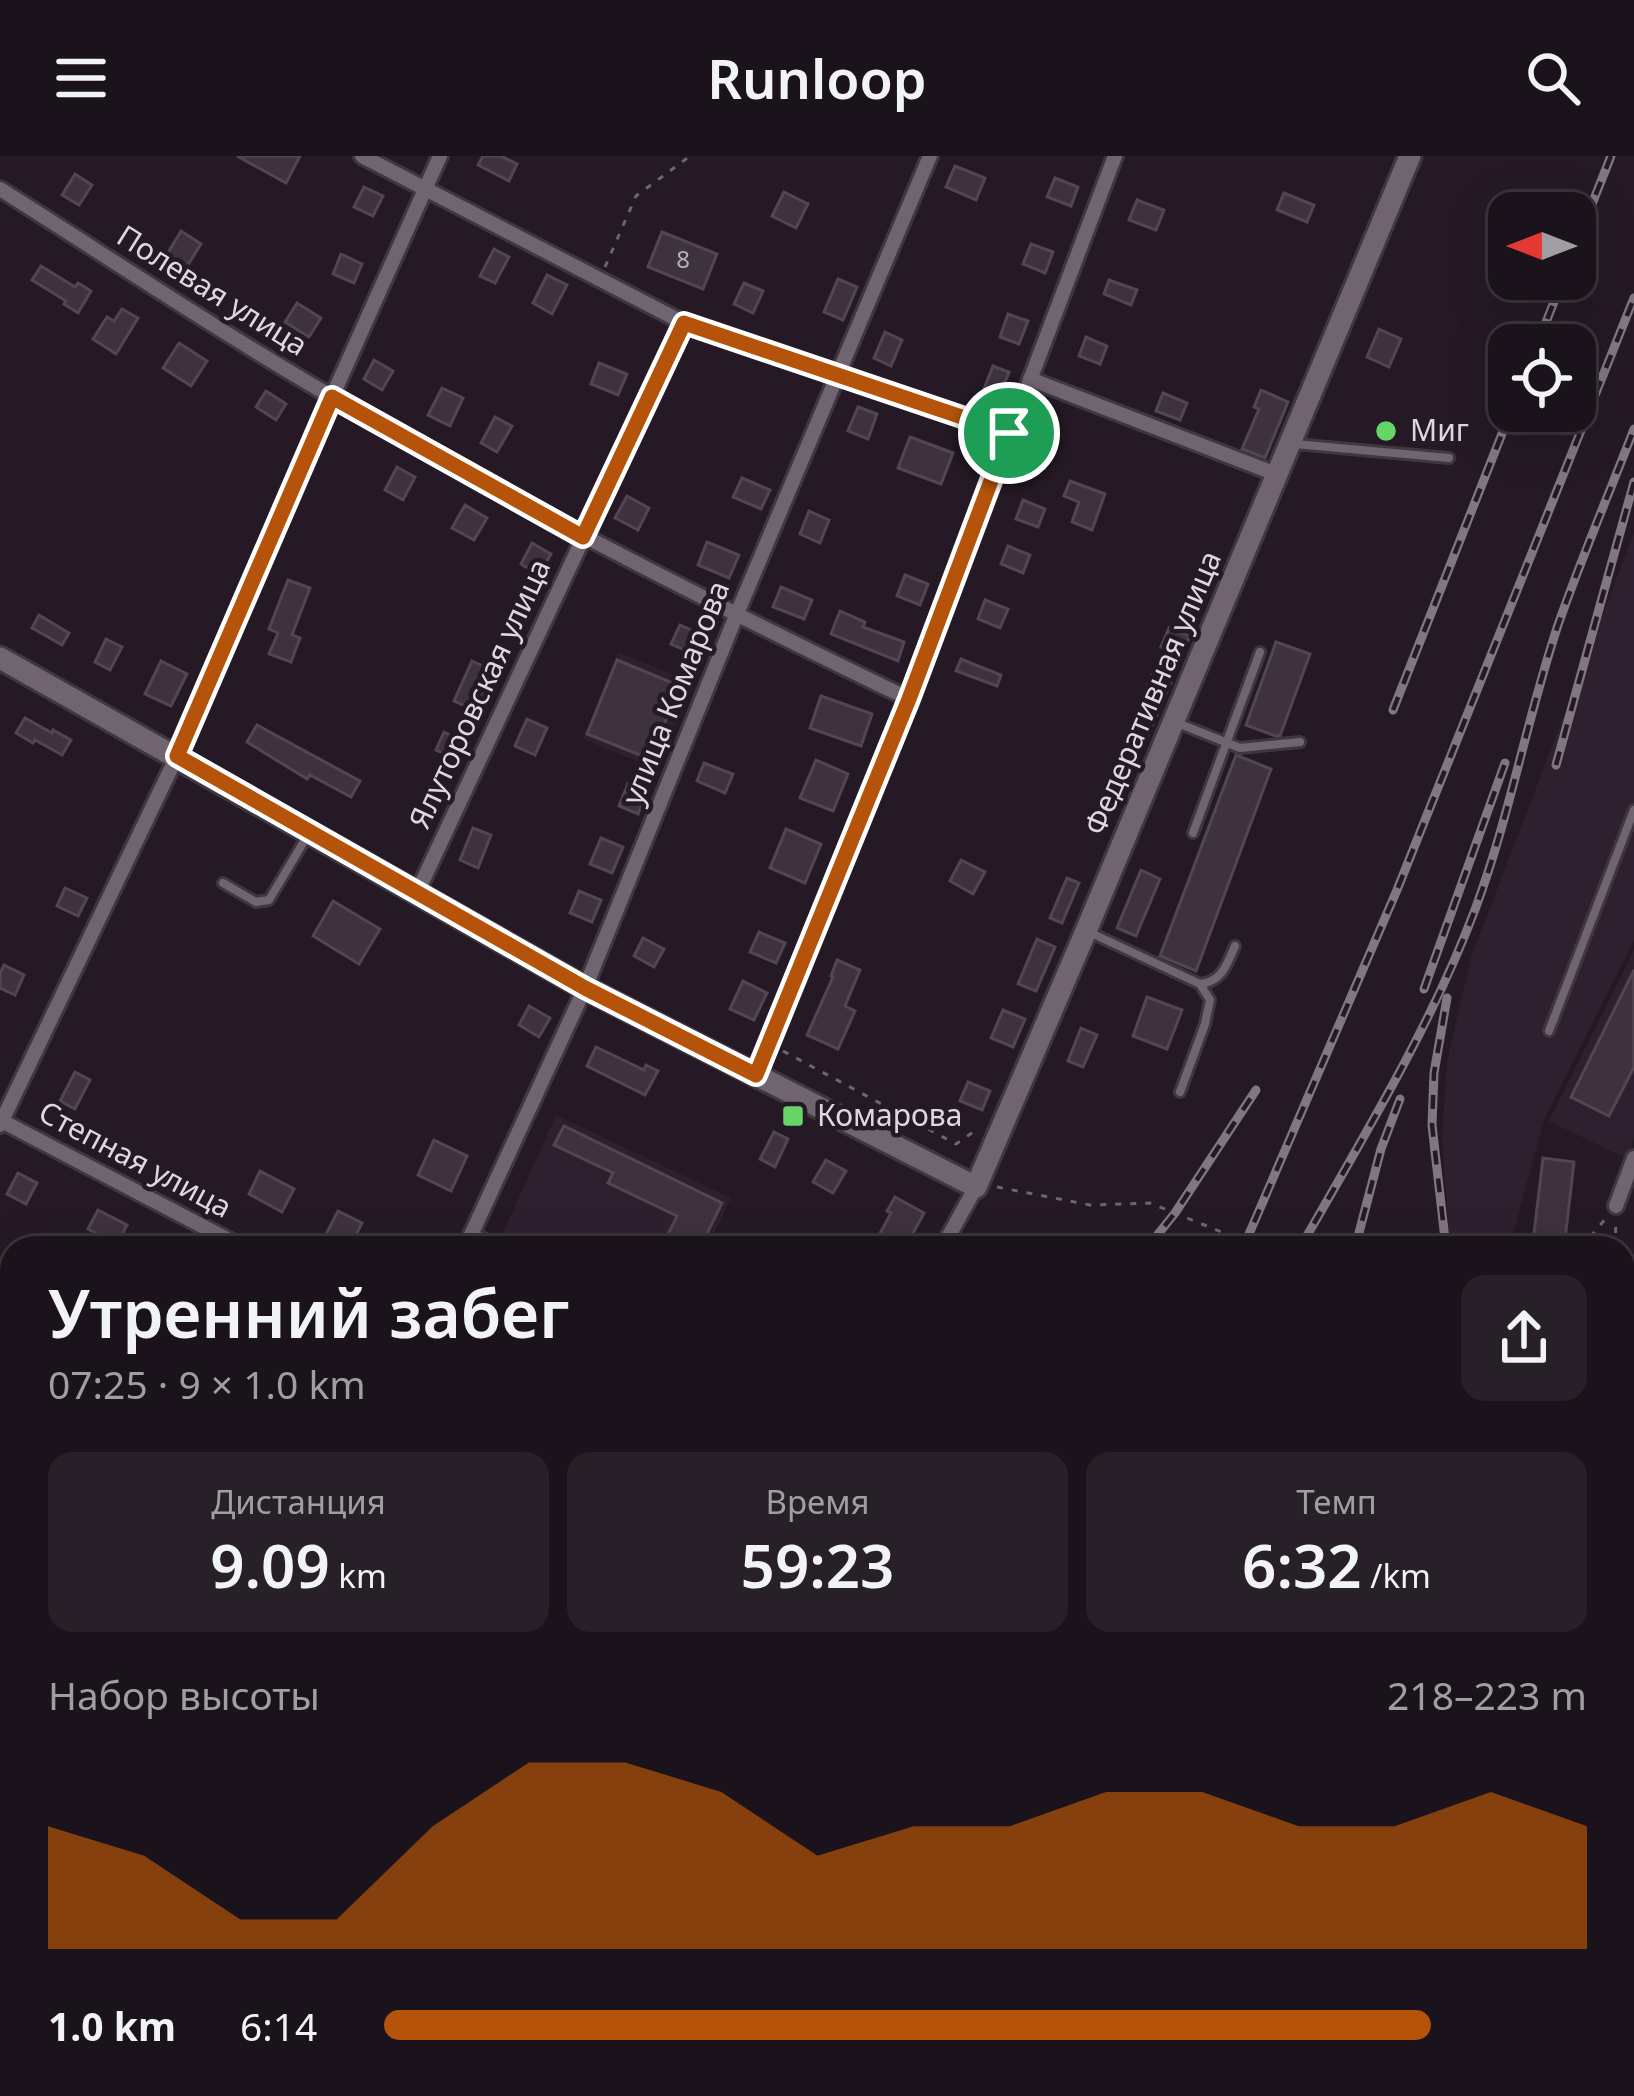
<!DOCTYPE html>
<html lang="ru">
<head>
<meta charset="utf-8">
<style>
  :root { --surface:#1b131b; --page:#282028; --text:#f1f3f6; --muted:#a09ea3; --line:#39323a; --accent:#b45309 }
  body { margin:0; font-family:"Noto Sans",sans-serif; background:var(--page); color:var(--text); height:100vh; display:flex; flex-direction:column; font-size:45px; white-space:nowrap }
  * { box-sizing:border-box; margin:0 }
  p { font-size:39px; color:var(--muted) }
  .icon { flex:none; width:66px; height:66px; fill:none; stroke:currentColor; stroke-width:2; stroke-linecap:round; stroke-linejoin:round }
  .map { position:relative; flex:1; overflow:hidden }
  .drawer { position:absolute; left:0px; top:1080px; width:1635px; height:861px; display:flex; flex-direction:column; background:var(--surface); border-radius:36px 36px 0 0; box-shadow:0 12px 48px #0002,0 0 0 3px var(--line) }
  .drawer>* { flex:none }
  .needle { width:78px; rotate:270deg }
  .fabs { position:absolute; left:1488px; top:36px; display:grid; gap:24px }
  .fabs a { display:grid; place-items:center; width:108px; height:108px; border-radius:24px; background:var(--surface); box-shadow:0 12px 48px #0002,0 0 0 3px var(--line); font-size:60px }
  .pin { position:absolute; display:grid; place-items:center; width:102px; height:102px; color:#fff; margin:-51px; border:6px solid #fff; border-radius:50%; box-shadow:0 3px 12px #0007 }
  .round { display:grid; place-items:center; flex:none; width:126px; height:126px; border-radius:24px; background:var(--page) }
  .headline { display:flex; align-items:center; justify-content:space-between; height:204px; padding:0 48px }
  h1 { font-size:66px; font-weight:600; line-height:90px }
  .figures { display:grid; grid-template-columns:repeat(3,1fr); gap:18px; height:204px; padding:12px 48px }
  .figures div { display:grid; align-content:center; border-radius:24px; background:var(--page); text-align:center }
  .figures b { font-size:60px; font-weight:600 }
  .figures small { font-size:33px; font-weight:400 }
  .figures p { font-size:33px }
  .chart { height:336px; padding:24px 48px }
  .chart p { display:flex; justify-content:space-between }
  .chart svg { width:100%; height:216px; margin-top:12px; fill:var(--accent); opacity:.7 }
  ul { padding:0 48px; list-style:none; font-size:39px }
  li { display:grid; grid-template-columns:192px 144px 1fr; align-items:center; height:90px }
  li i { height:30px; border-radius:15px; background:var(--accent) }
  header { display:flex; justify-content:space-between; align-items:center; height:156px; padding:0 48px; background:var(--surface); font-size:54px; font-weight:600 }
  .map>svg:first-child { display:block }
  .built { fill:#2f2030 }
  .building { fill:#3e323f; stroke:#524652; stroke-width:3 }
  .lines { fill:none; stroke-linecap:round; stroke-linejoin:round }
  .lane-casing { stroke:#3f373f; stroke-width:14 }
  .street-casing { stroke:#3f373f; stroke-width:20 }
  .secondary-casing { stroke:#3f373f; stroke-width:27 }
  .path { stroke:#6f656f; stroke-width:3; stroke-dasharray:6 9; stroke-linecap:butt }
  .lane { stroke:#716471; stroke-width:8 }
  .street { stroke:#716471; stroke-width:14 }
  .secondary { stroke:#716471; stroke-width:21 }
  .rail-casing { stroke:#807780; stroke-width:9 }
  .rail { stroke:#241924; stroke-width:4.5; stroke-dasharray:14; stroke-linecap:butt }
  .route-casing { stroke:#fff; stroke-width:24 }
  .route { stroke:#b45309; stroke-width:15 }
  .poi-dot { fill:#66d466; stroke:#241924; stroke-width:4.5 }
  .labels { text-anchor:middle; stroke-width:9; stroke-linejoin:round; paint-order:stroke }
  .number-label { font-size:24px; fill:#b7aeb7 }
  .street-label { font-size:30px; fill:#dfd7df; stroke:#241924 }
  .poi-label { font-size:30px; fill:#dfd7df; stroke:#241924; text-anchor:start }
</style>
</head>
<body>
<header><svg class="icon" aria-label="menu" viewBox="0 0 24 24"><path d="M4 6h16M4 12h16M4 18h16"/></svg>Runloop<svg class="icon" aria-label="search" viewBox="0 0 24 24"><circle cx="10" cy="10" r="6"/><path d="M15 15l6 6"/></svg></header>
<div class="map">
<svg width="1634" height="1940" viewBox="0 0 1634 1940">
  <rect width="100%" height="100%" fill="#241924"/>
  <g class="built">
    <polygon points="1634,377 1634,785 1545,961 1509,1092 1450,1092 1442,982 1447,905 1471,801"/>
    <polygon points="618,496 694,527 658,614 583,583"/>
    <polygon points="1634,794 1634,983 1627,1003 1549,965"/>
    <polygon points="556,959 731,1042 707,1092 496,1092"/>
    <polygon points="1623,1309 1634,1312 1634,1762 1623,1763"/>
    <polygon points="0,1578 12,1580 12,1929 297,1929 287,1940 0,1940"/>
    <polygon points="1623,1825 1634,1910 1634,1940 1015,1940 1019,1929 1623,1929"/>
    <polygon points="529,1929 839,1929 834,1940 541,1940"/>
  </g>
  <g class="building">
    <polygon points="237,0 300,0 286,27"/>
    <polygon points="483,0 501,0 517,8 509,25 478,9"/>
    <polygon points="955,10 985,22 976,44 946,31"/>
    <polygon points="75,18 92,29 79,49 62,39"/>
    <polygon points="1055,22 1078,31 1071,50 1047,41"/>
    <polygon points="364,31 383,40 373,60 354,51"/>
    <polygon points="784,36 808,48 796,72 772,60"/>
    <polygon points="1284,37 1314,49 1307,66 1277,54"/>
    <polygon points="1137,44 1164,54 1156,74 1129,64"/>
    <polygon points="181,75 201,88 186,112 166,100"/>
    <polygon points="662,76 717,98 703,133 648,111"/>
    <polygon points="1031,88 1053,96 1045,117 1023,108"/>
    <polygon points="494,93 509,101 495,127 480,120"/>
    <polygon points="341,98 362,108 354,127 333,118"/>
    <polygon points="41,110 75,131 78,127 91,135 78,157 64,148 66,145 32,124"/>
    <polygon points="547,119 567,129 552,158 533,147"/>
    <polygon points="838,123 857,131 843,164 824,156"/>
    <polygon points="1109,124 1137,134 1131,149 1104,138"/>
    <polygon points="744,127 763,135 753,157 734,148"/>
    <polygon points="297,147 321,162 309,181 285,166"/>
    <polygon points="122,153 138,162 116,198 93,183 107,161 114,165"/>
    <polygon points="1008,158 1028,165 1019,188 1000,181"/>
    <polygon points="1379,173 1401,183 1389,211 1367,201"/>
    <polygon points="885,176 902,184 891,210 874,202"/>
    <polygon points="1086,181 1107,190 1100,208 1079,200"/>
    <polygon points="179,187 207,205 191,230 163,212"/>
    <polygon points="374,204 393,215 382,234 364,223"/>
    <polygon points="599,207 627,218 618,239 591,228"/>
    <polygon points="993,210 1009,216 998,244 982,238"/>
    <polygon points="442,232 463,242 450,270 428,259"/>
    <polygon points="1261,234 1288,246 1265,302 1242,293 1259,253 1254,251"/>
    <polygon points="266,235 286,248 276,264 256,251"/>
    <polygon points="1163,237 1187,247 1180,264 1156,255"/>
    <polygon points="858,251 877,258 868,283 848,275"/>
    <polygon points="495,261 512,270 497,296 481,287"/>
    <polygon points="910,281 953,297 941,328 898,312"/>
    <polygon points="397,311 415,321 403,344 385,334"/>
    <polygon points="742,322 770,334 761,353 733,341"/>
    <polygon points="1070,325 1105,338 1092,374 1072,366 1079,346 1064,340"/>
    <polygon points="627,340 649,352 638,374 615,362"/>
    <polygon points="1023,344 1045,353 1038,371 1016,363"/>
    <polygon points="465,349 487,362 474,384 452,372"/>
    <polygon points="809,355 829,364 820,387 800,378"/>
    <polygon points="707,386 739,399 729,422 698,409"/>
    <polygon points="532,387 551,398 539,419 521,408"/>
    <polygon points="1008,390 1030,399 1023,417 1001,408"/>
    <polygon points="905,419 928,428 920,449 897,440"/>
    <polygon points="288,424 310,432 292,479 300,482 291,506 269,498 278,477 269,473"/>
    <polygon points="781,431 812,444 804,463 773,451"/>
    <polygon points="985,444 1008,453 1000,472 978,463"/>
    <polygon points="840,455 865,466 863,471 904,486 898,505 831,478"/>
    <polygon points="39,459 69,477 62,489 32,472"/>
    <polygon points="680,469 707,481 698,500 671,488"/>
    <polygon points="1169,472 1190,480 1181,499 1161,491"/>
    <polygon points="106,483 122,491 110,514 95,506"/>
    <polygon points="1276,486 1310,498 1280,580 1276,580 1246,569"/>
    <polygon points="961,503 1001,519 997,530 956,515"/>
    <polygon points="617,504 680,530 650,603 587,578"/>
    <polygon points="161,505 187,518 171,550 145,538"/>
    <polygon points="472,505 496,516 479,556 454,545"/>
    <polygon points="1152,519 1171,527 1146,584 1131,577 1148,538 1144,537"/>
    <polygon points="821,540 872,558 861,590 810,572"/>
    <polygon points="25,562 52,577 53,574 71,584 62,599 35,584 33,587 16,577"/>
    <polygon points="527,563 547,572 535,599 515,590"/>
    <polygon points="257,569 360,625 351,641 310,619 307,623 247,586"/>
    <polygon points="444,576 466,587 458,604 436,594"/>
    <polygon points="1236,599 1271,613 1196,815 1160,800"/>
    <polygon points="816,604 848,618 833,655 800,642"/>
    <polygon points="704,607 733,618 725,637 697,625"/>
    <polygon points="628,628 647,636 638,658 619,650"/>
    <polygon points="473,672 491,679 478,712 460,704"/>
    <polygon points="786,673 821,688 805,727 770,712"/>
    <polygon points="601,682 623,691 612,717 590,708"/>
    <polygon points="961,704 985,716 973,738 950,725"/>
    <polygon points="1141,714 1160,723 1136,780 1117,772"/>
    <polygon points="1067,722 1079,727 1062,767 1050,762"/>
    <polygon points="65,732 87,742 78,760 57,750"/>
    <polygon points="579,735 601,744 592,766 570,757"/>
    <polygon points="333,745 380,773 359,808 313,780"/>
    <polygon points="759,776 785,787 776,807 750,796"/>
    <polygon points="643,782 664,793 654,811 634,800"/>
    <polygon points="1037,783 1055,791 1036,835 1018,828"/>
    <polygon points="837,804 860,814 845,850 855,855 838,893 807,879 833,821 831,820"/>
    <polygon points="4,809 24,819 15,839 0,832 0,818"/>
    <polygon points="1634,814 1634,911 1609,960 1571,941"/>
    <polygon points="743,825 767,837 754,864 730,853"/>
    <polygon points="1147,841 1182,854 1167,893 1133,880"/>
    <polygon points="529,850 550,862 539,881 519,869"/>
    <polygon points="1003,854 1025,863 1013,891 991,882"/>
    <polygon points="1081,872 1097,879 1083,911 1068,905"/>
    <polygon points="596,891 644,914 646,909 658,915 645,939 587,910"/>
    <polygon points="75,916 90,924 75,953 60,945"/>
    <polygon points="968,926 990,935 982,954 960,945"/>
    <polygon points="564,970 722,1047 700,1092 661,1092 677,1060 608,1027 613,1017 554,989"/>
    <polygon points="774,976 788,983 775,1011 760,1003"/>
    <polygon points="434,984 467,1000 451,1035 418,1019"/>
    <polygon points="1543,1002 1574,1006 1564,1092 1545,1092 1545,1087 1533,1086"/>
    <polygon points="826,1004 846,1015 833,1037 813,1026"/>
    <polygon points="260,1015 294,1033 282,1056 249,1038"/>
    <polygon points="18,1017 37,1027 26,1048 7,1038"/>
    <polygon points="895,1041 924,1057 905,1092 872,1092 891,1057 887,1055"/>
    <polygon points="98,1054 127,1069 117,1089 88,1073"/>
    <polygon points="338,1055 362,1067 349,1092 319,1092"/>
  </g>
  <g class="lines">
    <defs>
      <g id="lane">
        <polyline points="1295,288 1449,302"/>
        <polyline points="1175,566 1240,592 1300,586"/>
        <polyline points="1193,677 1260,496"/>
        <polyline points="223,727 256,746 269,744 309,677"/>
        <path d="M1089,776L1200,828C1222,826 1227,808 1235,790"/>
        <polyline points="1549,875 1634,654"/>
        <polyline points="1180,936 1205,868 1210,844 1200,828"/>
        <polyline points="472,1077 507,1092"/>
        <polyline points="1623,1507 1634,1498"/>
        <polyline points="0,1633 12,1633"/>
        <polyline points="0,1847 12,1836"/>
        <polyline points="1623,1929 1624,1940"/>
        <polyline points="203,1940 214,1929"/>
        <polyline points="591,1940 599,1929"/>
        <polyline points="1343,1940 1344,1929"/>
        <polyline points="1562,1940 1563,1929"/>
      </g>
      <g id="street">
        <polyline points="362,0 684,167 1009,277"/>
        <path d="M0,33C111,103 220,176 334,242C521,351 714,449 909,543"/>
        <polyline points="1030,223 1276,318"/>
        <polyline points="417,737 684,167"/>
        <polyline points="756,918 909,543 1115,0"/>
        <polyline points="0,964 244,1092"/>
        <polyline points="0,969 177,600 332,241 440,0"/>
        <polyline points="1616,1050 1634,1002"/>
        <polyline points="465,1092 585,832 736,460 930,0"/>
        <polyline points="942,1092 976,1031"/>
        <polyline points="0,1422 12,1427"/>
      </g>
      <polyline id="secondary" points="0,502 585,832 976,1031 1086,775 1410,0"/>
    </defs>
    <use href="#lane" class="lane-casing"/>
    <use href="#street" class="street-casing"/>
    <use href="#secondary" class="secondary-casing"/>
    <g class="path">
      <polyline points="605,111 636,40 690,0"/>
      <polyline points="783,895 956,988 979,972"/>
      <polyline points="997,1031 1090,1049 1150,1047 1261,1092"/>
      <polyline points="1581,1092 1607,1061"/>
      <polyline points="1615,1092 1616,1064"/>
      <polyline points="1623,1111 1634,1128"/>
      <polyline points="1623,1297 1634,1300"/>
      <polyline points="615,1929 617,1940"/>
    </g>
    <use href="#lane" class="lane"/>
    <use href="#street" class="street"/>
    <use href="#secondary" class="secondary"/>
    <defs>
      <g id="rail">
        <polyline points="1575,91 1611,0"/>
        <polyline points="1537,189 1563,123"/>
        <polyline points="1393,554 1511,255"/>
        <polyline points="1556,609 1634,326"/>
        <polyline points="1424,833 1505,607"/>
        <polyline points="1147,1092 1175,1057 1256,934"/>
        <polyline points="1243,1092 1397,734 1634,142"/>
        <path d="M1300,1092C1363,981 1431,871 1476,751C1510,659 1527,562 1558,469C1581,403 1609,338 1634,273"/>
        <polyline points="1355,1092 1381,993 1400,943"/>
        <polyline points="1446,1092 1432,969 1434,917 1447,842"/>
        <polyline points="315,1940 326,1929"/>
        <polyline points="860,1940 866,1929"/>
        <polyline points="1057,1940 1061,1929"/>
        <polyline points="1446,1940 1448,1929"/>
      </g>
    </defs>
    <use href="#rail" class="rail-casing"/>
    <use href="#rail" class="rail"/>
  </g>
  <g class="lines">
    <defs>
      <polygon id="route" points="684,167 1009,277 909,543 756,919 585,832 177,600 332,241 583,381"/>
    </defs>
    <use href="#route" class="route-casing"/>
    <use href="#route" class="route"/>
  </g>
  <g class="poi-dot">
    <circle cx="1386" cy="275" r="12"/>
    <rect x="781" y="948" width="24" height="24" rx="6"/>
  </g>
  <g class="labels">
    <g class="number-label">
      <text x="683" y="112">8</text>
    </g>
    <g class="street-label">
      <text transform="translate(212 135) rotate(32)" y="10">Полевая улица</text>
      <text transform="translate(676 537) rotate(-68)" y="10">улица Комарова</text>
      <text transform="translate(1153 537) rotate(-67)" y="10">Федеративная улица</text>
      <text transform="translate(480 538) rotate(-65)" y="10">Ялуторовская улица</text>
      <text transform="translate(135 1004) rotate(28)" y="10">Степная улица</text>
    </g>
    <g class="poi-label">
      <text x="1410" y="285">Миг</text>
      <text x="817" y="970">Комарова</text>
    </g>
  </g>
</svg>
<div class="fabs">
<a><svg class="needle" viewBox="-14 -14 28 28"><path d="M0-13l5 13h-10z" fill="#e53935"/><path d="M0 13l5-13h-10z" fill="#a09ea3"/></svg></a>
<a><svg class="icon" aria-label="locate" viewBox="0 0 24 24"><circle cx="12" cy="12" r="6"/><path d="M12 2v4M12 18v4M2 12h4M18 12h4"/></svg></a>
</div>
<div class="pin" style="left:1009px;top:277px;background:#1e9e55"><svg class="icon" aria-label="arrive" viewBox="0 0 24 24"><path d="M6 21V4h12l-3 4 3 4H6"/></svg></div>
<section class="drawer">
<div class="headline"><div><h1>Утренний забег</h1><p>07:25 · 9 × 1.0 km</p></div><a class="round"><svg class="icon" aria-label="share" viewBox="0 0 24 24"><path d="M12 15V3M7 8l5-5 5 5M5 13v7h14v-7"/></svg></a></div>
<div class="figures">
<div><p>Дистанция</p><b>9.09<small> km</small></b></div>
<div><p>Время</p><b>59:23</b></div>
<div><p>Темп</p><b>6:32<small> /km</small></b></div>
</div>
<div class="chart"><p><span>Набор высоты</span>218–223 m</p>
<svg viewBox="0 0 160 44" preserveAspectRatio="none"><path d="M0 44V19L10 25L20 38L30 38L40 19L50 6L60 6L70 12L80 25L90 19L100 19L110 12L120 12L130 19L140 19L150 12L160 19V44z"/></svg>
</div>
<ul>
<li><b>1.0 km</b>6:14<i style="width:87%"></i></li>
</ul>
</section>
</div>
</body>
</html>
